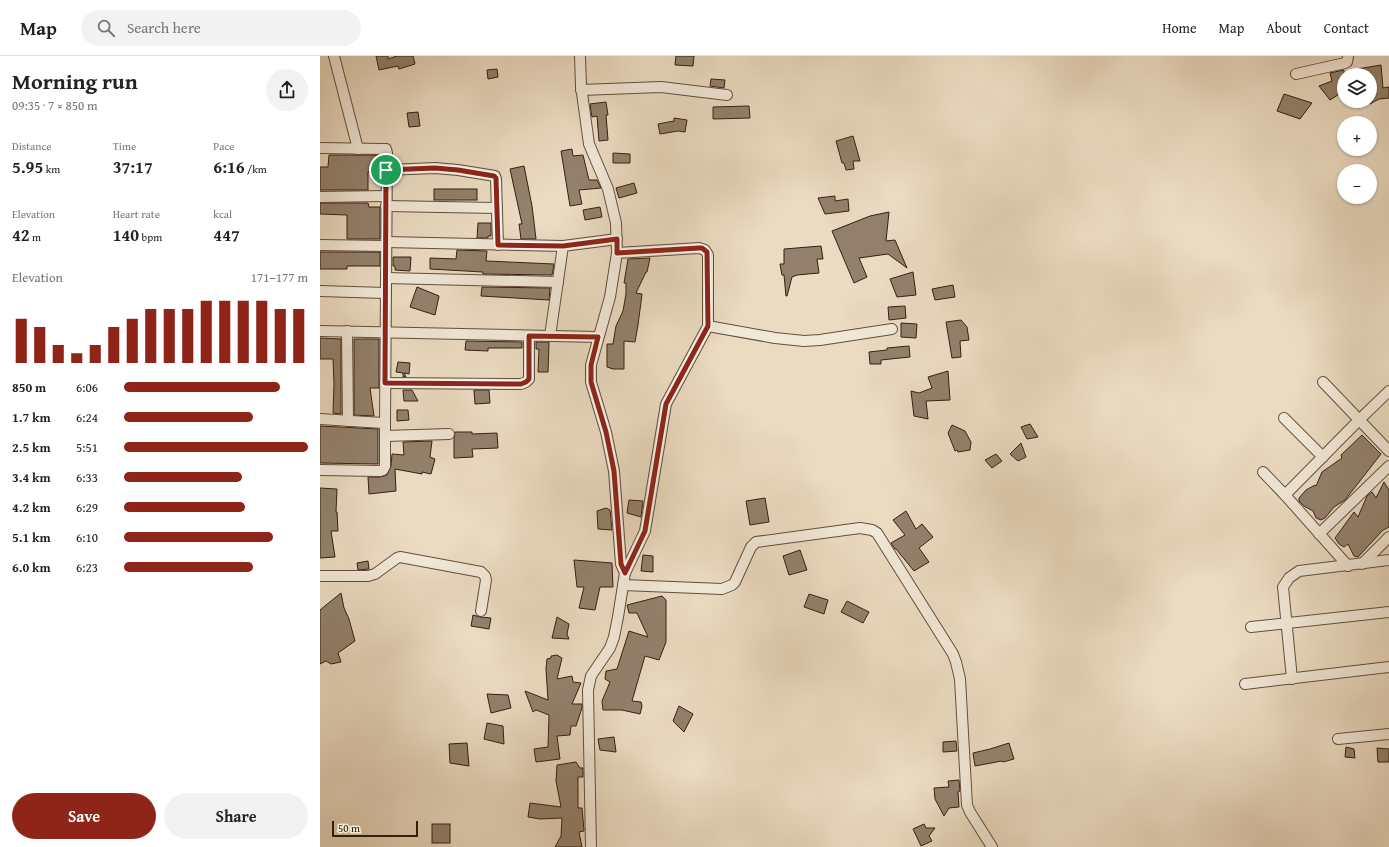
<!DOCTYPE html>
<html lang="en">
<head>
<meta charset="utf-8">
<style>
  :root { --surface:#fff; --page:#f2f2f2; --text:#222; --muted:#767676; --line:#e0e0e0; --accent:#8f2418 }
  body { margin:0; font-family:"Gentium Book Plus",serif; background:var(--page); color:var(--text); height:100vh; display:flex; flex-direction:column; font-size:15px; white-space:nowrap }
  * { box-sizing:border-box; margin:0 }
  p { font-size:13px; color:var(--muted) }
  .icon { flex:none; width:22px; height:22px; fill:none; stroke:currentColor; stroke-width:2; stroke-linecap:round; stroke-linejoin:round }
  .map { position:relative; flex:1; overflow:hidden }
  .sheet { display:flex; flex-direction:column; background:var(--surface); width:320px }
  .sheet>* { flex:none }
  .fabs { position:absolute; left:1017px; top:12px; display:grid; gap:8px }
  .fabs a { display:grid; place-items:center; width:40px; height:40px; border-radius:50%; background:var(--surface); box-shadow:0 1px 3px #0004; font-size:20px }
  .scale { position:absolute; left:12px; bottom:10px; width:86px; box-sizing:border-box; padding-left:4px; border:2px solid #342010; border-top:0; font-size:11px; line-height:14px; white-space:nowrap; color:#342010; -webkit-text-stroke:3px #f2e8d7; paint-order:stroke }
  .pin { position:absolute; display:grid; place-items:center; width:34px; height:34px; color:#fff; margin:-17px; border:2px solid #fff; border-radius:50%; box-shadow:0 1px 4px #0007 }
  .round { display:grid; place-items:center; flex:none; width:42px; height:42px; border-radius:21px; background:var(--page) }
  .summary { display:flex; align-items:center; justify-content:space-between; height:68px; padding:0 12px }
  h1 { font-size:22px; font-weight:700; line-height:30px }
  .metrics { display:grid; grid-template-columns:repeat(3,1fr); gap:6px; height:68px; padding:4px 12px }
  .metrics div { display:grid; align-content:center }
  .metrics b { font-size:17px; font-weight:700 }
  .metrics small { font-size:11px; font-weight:400 }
  .metrics p { font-size:11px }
  .chart { height:112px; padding:8px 12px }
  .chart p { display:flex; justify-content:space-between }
  .chart svg { width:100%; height:72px; margin-top:4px; stroke:var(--accent); stroke-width:6 }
  .primary-button { display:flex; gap:8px; margin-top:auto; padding:8px 12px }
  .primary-button a { flex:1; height:46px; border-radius:24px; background:var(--accent); color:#fff; font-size:16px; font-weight:700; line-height:46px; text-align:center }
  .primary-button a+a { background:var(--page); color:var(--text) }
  ul { padding:0 12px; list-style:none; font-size:13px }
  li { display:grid; grid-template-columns:64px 48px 1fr; align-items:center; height:30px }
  li i { height:10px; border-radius:5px; background:var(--accent) }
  header { display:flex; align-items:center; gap:24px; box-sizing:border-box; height:56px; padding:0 20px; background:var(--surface); border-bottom:1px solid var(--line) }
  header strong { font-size:19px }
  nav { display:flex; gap:22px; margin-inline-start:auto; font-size:14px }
  .search { width:280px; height:36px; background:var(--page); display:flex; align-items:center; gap:10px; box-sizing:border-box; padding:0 14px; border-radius:22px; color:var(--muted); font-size:15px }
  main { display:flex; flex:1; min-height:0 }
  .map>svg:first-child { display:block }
  .building { fill:#93816c; stroke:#342010 }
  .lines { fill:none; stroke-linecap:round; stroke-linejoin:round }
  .minor-casing { stroke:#624f3c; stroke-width:12 }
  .minor { stroke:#f2e8d7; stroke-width:10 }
  .route-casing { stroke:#fff; stroke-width:8 }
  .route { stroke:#8f2418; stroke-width:5 }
</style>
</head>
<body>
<header>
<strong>Map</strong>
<div class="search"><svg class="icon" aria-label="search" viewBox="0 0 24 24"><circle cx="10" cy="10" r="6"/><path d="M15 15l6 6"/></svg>Search here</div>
<nav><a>Home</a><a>Map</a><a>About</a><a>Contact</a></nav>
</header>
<main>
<section class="sheet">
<div class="summary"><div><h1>Morning run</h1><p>09:35 · 7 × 850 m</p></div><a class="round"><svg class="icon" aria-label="share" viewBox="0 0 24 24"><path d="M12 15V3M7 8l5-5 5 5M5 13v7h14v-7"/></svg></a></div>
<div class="metrics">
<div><p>Distance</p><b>5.95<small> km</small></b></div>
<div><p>Time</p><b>37:17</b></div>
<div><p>Pace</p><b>6:16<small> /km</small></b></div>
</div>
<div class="metrics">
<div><p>Elevation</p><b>42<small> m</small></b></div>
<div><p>Heart rate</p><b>140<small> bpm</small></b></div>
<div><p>kcal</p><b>447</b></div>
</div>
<div class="chart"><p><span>Elevation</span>171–177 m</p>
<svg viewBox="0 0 160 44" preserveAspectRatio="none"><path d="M5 44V17M15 44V22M25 44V33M35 44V38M45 44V33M55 44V22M65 44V17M75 44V11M85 44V11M95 44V11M105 44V6M115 44V6M125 44V6M135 44V6M145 44V11M155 44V11"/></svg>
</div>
<ul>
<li><b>850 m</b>6:06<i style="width:85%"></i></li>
<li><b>1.7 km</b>6:24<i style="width:70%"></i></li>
<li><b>2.5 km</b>5:51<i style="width:100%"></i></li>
<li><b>3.4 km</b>6:33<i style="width:64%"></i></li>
<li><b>4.2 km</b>6:29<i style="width:66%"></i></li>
<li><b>5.1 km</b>6:10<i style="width:81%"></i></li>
<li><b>6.0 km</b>6:23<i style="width:70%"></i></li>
</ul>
<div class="primary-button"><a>Save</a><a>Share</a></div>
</section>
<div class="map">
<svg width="1069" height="791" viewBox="0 0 1069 791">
  <rect width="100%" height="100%" fill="#ebdbc1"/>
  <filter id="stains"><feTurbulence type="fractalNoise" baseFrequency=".005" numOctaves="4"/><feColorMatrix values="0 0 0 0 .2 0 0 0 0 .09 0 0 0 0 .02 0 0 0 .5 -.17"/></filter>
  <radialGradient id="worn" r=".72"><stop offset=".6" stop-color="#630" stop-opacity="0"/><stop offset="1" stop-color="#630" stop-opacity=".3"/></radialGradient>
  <g class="building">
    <polygon points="56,0 68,0 68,3 77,0 93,0 95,8 79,13 78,10 59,14"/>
    <polygon points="356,0 374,0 373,10 355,9"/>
    <polygon points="1061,9 1063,32 1069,31 1069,42 1059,43 1050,48 1050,19 1031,19 1031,14"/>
    <polygon points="177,13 178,21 168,23 167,14"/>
    <polygon points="1024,14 1024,35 1010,44 999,30 1012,25 1010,17"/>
    <polygon points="391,23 405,24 404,32 390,30"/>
    <polygon points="964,38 992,47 980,63 957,55"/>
    <polygon points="286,46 288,59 286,59 288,84 279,85 277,60 272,61 270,48"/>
    <polygon points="429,50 430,62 393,63 393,51"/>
    <polygon points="98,56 100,70 89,71 87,57"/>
    <polygon points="354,62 367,64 365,76 358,75 340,78 338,68 354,65"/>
    <polygon points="533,80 540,105 533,105 534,113 526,114 524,107 522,107 516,85"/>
    <polygon points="252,93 253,100 263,99 269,124 277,124 281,132 259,134 262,148 250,150 241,95"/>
    <polygon points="293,97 310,98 310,107 293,107"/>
    <polygon points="9,99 60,99 60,116 48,116 48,134 0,134 0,111 8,111"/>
    <polygon points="204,110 212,150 216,183 201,183 199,168 202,168 190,113"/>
    <polygon points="314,127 317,137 299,142 296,132"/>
    <rect x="114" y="133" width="43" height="11"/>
    <polygon points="515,140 515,145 528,143 529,155 505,158 498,142"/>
    <polygon points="0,147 48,147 49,151 60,151 60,183 27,183 27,159 0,158"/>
    <polygon points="280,151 282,161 265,164 263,154"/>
    <polygon points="569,156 566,185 575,184 587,212 568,198 539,202 547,221 534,227 512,175 550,160"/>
    <polygon points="158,167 171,167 171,180 168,180 168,182 157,182"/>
    <polygon points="501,190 503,203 497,203 499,217 477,219 472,221 467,240 466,240 464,219 462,219 460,208 464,208 464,193"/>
    <polygon points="137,194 167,195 166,205 234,208 232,219 163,218 163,216 110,213 110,202 136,203"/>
    <polygon points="0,196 60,196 60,210 27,210 27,213 0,213"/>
    <polygon points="73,201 91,201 90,215 75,214 75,210 73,210"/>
    <polygon points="330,202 327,216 326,216 316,237 322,238 318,269 315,286 304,285 304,313 293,313 287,311 287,288 293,288 296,270 303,255 306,238 306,227 304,227 308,203"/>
    <polygon points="593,216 596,239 577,241 570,223"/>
    <polygon points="633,229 635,241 615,244 612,233"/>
    <polygon points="97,231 119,240 115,259 90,251"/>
    <polygon points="162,231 230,232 229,244 161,240"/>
    <polygon points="585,250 586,262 569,264 568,251"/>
    <polygon points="641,264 647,271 649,284 640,285 641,301 632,302 626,266"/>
    <polygon points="581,267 597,268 596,282 581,281"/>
    <polygon points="0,282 21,283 21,358 13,357 14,328 13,303 0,303"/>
    <polygon points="34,283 59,283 59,332 50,332 54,360 34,359"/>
    <polygon points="146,285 202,286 202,292 168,292 168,295 145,294"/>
    <polygon points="216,286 229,286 228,316 218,316 219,293 216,293"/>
    <polygon points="589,290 590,301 561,304 561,308 550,308 549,296 567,294 567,292"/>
    <polygon points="78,306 90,307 89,318 84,317 86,321 83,321 83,317 76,316"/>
    <polygon points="628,315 630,344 606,345 608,363 594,360 591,335 599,337 612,332 608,321"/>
    <polygon points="83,334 92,334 98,345 84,345"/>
    <polygon points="154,334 169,334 170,347 155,348"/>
    <polygon points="77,354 88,354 89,364 77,365"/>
    <polygon points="710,368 718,381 707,383 701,371"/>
    <polygon points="632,369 645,375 651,386 650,394 638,396 637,394 635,395 628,377"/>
    <polygon points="0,370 58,373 58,408 0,407"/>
    <polygon points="135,376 152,376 152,378 177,377 178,392 152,393 153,401 134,402 134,382"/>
    <polygon points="1042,379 1061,398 1025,444 1014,451 1005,462 1001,464 996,462 993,455 984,450 979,445 979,442 986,434 995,429 996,430 1002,416 1022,402 1021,399"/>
    <polygon points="112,385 110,401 115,403 111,418 102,416 102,418 75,413 76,435 49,438 48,421 60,421 67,419 71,410 72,398 84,399 83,386"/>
    <polygon points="701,387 706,401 698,405 690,398"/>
    <polygon points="676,398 682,405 672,412 665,404"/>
    <polygon points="1064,426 1069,434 1069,471 1063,474 1038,501 1034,500 1028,488 1024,491 1019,488 1015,482 1034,456 1038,461 1047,440 1052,436 1056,442"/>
    <polygon points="0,432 17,433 16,456 17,456 18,475 11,475 15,501 0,502"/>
    <polygon points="445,442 449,466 430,469 426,445"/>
    <polygon points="309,444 323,445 321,461 307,457"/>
    <polygon points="286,452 290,454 292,474 278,473 277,455"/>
    <polygon points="586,455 596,473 602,468 613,481 599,492 609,506 594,515 576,493 575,493 571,487 585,479 573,464"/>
    <polygon points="480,494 487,514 469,519 463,500"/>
    <polygon points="323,499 333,500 333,516 321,515"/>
    <polygon points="254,504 292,507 293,531 280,531 275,554 259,552 264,531 257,531"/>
    <polygon points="48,505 49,513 38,514 37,507"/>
    <polygon points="21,537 24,552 29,563 35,585 18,597 21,606 11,608 6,605 0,608 0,554"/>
    <polygon points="489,538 508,544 504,558 484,551"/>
    <polygon points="342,540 346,544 346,586 339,604 325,600 312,645 321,646 322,650 320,658 302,654 283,654 282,645 290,626 285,623 286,615 297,613 309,575 328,581 317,557 309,557 307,549"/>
    <polygon points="527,545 549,556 543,567 521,556"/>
    <polygon points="153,559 160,561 171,562 169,573 151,570"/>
    <polygon points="237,561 249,568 247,578 249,583 232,582"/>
    <polygon points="237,599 242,602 237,623 252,620 253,626 261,627 252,648 262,648 262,652 256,670 251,670 250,679 237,680 240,703 216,706 214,693 228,691 229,659 216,654 213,656 205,635 228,644 226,613 227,603 231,602 231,600"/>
    <polygon points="167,638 188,639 191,652 171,657"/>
    <polygon points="359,650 373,658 364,676 353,665"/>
    <polygon points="167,667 183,670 184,688 164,683"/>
    <polygon points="294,681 296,696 280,694 278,683"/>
    <polygon points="636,685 637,695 623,696 623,686"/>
    <polygon points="147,687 149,710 130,707 129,688"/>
    <polygon points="689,687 694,703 683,706 682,705 655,710 653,697 670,693"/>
    <polygon points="1026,691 1034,693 1035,702 1025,701"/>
    <polygon points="1057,692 1069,693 1069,706 1058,706"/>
    <polygon points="256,706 260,712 263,712 263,721 258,721 258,752 262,752 264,774 264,775 259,776 262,791 235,791 241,780 242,762 220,763 208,761 210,747 241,751 236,725 237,709"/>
    <polygon points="639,724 640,735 638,736 639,751 629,752 624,760 615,743 614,732 629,731 628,725"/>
    <rect x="112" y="768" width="18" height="19"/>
    <polygon points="604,768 606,772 615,772 609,780 612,785 601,790 593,773"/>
  </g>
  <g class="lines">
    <defs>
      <g id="minor">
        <polyline points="14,0 38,93"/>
        <polyline points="260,0 261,30 269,88 288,133 296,167 297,197 290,241 271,309 271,326 286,376 294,415 301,508 305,517 298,561 294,581 290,592 271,620 268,634 271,791"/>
        <polyline points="976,18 1025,7 1027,6 1028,0"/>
        <polyline points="261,34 341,31 407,39"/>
        <polyline points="0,92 62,93 66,93 67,97 65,365 63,367 0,363"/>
        <polyline points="66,114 115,112 138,114 175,120 176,123 178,189"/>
        <polyline points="0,141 66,140"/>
        <polyline points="66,150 177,152"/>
        <polyline points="66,186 243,190"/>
        <polyline points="0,189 66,190"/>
        <polyline points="297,197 379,192 385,194 388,199 388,270 346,348 325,475 305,517"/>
        <polyline points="66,222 238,226"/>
        <polyline points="0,235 65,237"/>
        <polyline points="388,270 455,282 484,285 500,284 572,273"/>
        <polyline points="0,275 278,281"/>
        <polyline points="27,275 28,365"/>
        <polyline points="230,280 243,190 297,183"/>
        <polyline points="1003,326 1069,395"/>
        <polyline points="65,327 201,328 206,326 209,323 209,280"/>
        <polyline points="964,362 1003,401"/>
        <polyline points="65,380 129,378"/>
        <polyline points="0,414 60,415 63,414 65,410 65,365"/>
        <polyline points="943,416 965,439"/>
        <polyline points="999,478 1069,410"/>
        <polyline points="1042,508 1069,481"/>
        <polyline points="1028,510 965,439 1039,364 1069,335"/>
        <polyline points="0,520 48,520 55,518 77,502 80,501 161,516 165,520 166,524 161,555"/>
        <polyline points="303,529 402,533 412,529 415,526 431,491 436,486 540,472 552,474 557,477 633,598 636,606 640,623 647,749 650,756 672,791"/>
        <polyline points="931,571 1069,556"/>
        <polyline points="972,623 963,531 969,522 979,515 1069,504"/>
        <polyline points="925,628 1069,611"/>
        <polyline points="1018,683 1069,678"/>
      </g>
    </defs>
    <use href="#minor" class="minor-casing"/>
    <use href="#minor" class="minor"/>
  </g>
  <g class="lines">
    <defs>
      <polygon id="route" points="115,112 138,114 174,120 176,122 178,189 243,190 297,183 297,197 379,192 382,192 387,196 388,270 346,348 325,475 305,517 301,508 294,415 286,376 271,326 271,309 278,281 209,280 209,323 206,326 201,328 65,327 66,114"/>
    </defs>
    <use href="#route" class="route-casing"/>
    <use href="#route" class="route"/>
  </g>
  <rect width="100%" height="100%" filter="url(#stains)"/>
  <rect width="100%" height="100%" fill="url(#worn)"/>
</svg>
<div class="fabs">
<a><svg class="icon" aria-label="layers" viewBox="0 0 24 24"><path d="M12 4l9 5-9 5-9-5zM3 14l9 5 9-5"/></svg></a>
<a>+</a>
<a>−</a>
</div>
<div class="scale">50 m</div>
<div class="pin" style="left:66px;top:114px;background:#1e9e55"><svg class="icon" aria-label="arrive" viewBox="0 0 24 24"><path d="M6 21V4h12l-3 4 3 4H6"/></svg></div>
</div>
</main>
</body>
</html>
